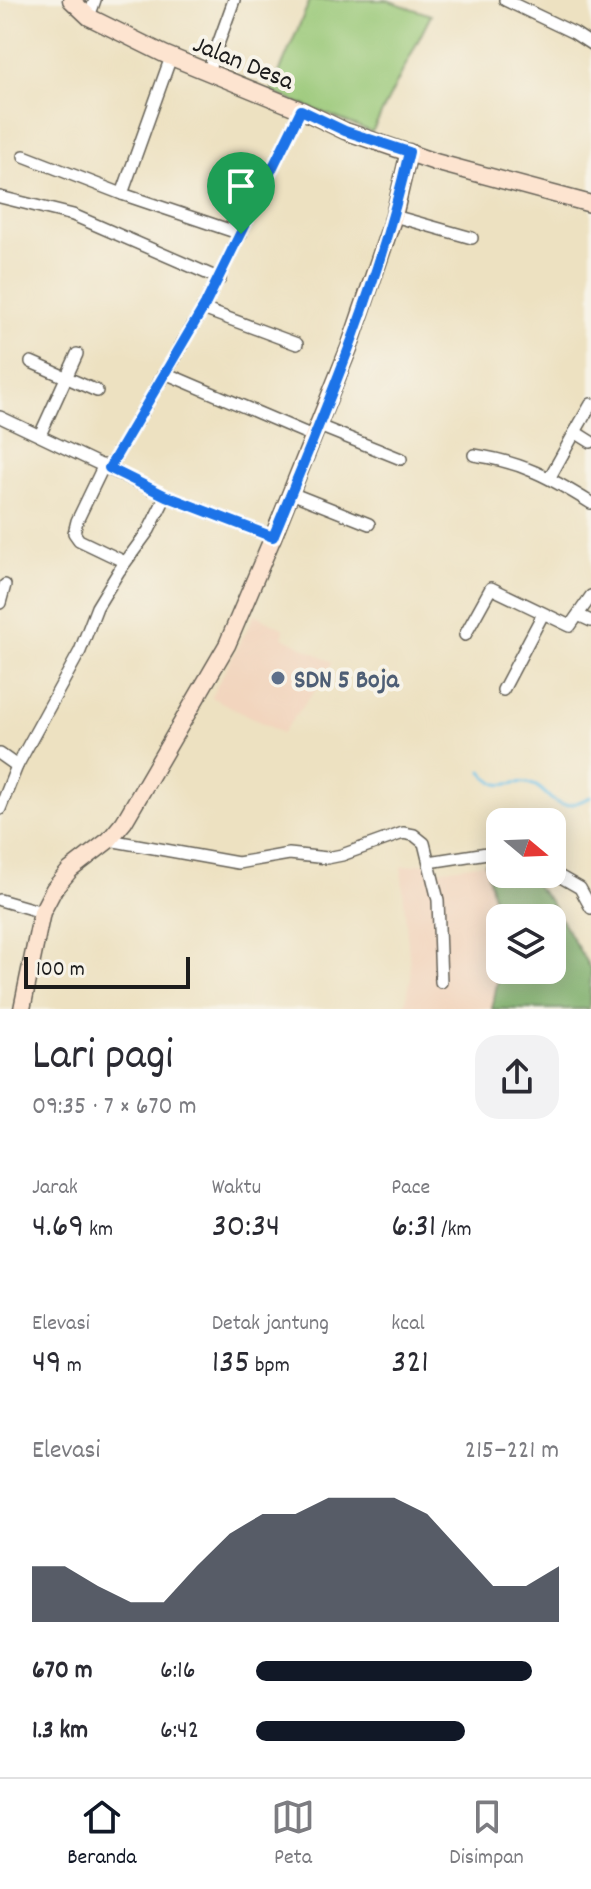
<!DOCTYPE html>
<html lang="id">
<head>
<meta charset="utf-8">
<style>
  :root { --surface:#fff; --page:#f2f2f3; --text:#2b2b33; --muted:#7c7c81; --line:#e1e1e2; --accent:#111827 }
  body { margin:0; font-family:Dekko,sans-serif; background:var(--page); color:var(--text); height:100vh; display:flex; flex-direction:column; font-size:30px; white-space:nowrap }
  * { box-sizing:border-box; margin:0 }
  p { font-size:26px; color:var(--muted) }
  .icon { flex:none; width:44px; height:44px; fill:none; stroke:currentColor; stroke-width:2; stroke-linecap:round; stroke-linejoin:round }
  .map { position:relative; height:1009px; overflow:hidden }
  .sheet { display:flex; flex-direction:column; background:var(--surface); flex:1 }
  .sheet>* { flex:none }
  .needle { width:52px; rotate:109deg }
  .buttons { position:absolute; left:486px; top:808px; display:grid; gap:16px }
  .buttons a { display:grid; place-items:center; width:80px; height:80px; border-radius:16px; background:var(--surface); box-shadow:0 4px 20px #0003; font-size:40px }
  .scale { position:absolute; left:24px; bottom:20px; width:166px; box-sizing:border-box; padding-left:8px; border:4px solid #1c1c1c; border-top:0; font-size:22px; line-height:28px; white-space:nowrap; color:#1c1c1c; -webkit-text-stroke:6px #f7f3e8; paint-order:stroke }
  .pin { position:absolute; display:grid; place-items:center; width:68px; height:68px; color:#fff; margin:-82px -34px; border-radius:50% 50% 50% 0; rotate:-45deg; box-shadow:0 0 8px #0007 }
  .pin .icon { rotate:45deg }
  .round { display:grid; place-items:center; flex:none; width:84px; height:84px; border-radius:24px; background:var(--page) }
  .summary { display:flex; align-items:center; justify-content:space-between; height:136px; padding:0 32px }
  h1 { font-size:44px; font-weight:600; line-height:60px }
  .metrics { display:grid; grid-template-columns:repeat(3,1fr); gap:12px; height:136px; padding:8px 32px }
  .metrics div { display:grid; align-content:center }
  .metrics b { font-size:34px; font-weight:600 }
  .metrics small { font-size:22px; font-weight:400 }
  .metrics p { font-size:22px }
  .chart { height:224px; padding:16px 32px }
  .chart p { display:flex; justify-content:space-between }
  .chart svg { width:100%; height:144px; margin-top:8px; fill:var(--accent); opacity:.7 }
  ul { padding:0 32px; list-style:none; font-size:26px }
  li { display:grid; grid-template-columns:128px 96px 1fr; align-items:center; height:60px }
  li i { height:20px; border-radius:10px; background:var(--accent) }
  .tabs { display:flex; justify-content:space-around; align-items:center; height:112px; border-top:2px solid var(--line); background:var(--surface); font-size:22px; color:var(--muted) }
  .tabs a { display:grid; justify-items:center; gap:4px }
  .tabs .active { color:var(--accent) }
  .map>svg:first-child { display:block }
  .built { fill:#f2d5be }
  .green { fill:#99c877; stroke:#5a724a; stroke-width:2 }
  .forest { fill:#7aac68; stroke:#4b6442; stroke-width:2 }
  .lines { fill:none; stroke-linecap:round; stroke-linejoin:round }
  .stream { stroke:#6cc2e9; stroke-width:3 }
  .street-casing { stroke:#656156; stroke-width:14 }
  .secondary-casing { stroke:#656156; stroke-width:19 }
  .street { stroke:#fff; stroke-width:11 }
  .secondary { stroke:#fde4d0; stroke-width:16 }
  .route-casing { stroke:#fff; stroke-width:16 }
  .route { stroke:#1a73e8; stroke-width:10 }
  .service-dot { fill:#5c6f8a; stroke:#f7f3e8; stroke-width:3 }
  .labels { text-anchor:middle; stroke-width:8; stroke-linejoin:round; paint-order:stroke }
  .street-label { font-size:26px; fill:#1c1c1c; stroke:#f7f3e8 }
  .service-label { font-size:26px; font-weight:bold; fill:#4e5e75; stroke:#f7f3e8; text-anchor:start }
</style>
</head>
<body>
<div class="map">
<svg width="591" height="1009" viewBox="0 0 591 1009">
  <rect width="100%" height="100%" fill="#f7f3e8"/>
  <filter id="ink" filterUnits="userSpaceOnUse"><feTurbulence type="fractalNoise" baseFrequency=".0125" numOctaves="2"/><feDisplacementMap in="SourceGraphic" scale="16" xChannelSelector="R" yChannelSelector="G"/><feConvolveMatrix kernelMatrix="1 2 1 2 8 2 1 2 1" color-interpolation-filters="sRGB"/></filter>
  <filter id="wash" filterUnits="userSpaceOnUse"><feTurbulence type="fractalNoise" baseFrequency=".006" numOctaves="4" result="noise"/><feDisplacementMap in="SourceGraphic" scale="32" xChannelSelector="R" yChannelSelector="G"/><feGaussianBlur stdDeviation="1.8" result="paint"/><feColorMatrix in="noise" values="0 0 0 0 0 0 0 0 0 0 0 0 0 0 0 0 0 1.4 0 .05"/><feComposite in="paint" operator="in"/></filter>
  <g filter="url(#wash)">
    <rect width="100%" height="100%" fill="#ede1c1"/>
    <g class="built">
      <polygon points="255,614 284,629 283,637 332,662 322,682 282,733 211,697"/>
      <polygon points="425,863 438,870 485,863 500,925 500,968 492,1009 404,1009 411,978 401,867"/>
    </g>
    <polygon class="green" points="310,0 387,0 431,15 372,132 271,92"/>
    <polygon class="forest" points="500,861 500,874 525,874 550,901 591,970 589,1009 492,1009 500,968 500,970 552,970 552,918 500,918 500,925 485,863"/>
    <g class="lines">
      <path class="stream" d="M482,771C500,797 511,776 534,785C546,790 551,805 566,805C574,805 583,800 591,797"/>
    </g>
  </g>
  <g filter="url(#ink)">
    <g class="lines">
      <defs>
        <g id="street">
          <polyline points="505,0 574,33 591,44"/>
          <polyline points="89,17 95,0"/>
          <polyline points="208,72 234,0"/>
          <polyline points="24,156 122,194 241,234"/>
          <polyline points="122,194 171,57"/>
          <polyline points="0,197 73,215 220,279"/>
          <polyline points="394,216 472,238"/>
          <polyline points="203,309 297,344"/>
          <polyline points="31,362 97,391"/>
          <polyline points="165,373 315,437"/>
          <polyline points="0,417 166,496 273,537"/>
          <polyline points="319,426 401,459"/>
          <polyline points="575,432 591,404"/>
          <polyline points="40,435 77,354"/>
          <path d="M474,455C522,462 551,478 591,503"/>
          <polyline points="104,465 77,521 74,533 79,540 125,562"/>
          <polyline points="109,468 205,305 301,110"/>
          <polyline points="550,477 575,432 591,442"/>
          <polyline points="291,493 369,524"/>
          <polyline points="0,603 5,585"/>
          <polyline points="580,616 591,621"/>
          <polyline points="465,635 491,588 570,626 591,596"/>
          <polyline points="503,690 543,614"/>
          <polyline points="0,754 17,766"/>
          <polyline points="0,809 17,766 80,651 97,607 119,571 149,530 166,496"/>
          <polyline points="109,840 238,863 289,854 327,858 342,855 403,833 414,835 424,843 438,900 441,982"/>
          <polyline points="429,862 500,851"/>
          <polyline points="552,872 580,888 591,908"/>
          <polyline points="0,900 42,912"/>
        </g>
        <g id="secondary">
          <polyline points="71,0 89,17 164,54 301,110 345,131 435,162 591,204"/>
          <polyline points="22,1009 42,912 54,889 70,870 109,840 124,822 227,645 273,537 349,348 394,216 409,152"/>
        </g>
      </defs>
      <use href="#street" class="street-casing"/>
      <use href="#secondary" class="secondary-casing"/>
      <use href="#street" class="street"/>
      <use href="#secondary" class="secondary"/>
    </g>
  </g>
  <g class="lines" filter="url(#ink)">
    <defs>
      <path id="route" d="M301,110L345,131L409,152C379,285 325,411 273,537L166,496L109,468L205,305Z"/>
    </defs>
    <use href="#route" class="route-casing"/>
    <use href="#route" class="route"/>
  </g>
  <circle class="service-dot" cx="278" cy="678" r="8"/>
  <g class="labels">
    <g class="street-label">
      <text transform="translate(244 61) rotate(22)" y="9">Jalan Desa</text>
    </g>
    <g class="service-label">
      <text x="294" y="687">SDN 5 Boja</text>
    </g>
  </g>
</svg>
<div class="buttons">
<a><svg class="needle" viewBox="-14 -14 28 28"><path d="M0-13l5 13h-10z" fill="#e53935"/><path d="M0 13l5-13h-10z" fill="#7c7c81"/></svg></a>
<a><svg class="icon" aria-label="layers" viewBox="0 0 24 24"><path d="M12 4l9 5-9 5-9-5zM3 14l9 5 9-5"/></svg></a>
</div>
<div class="scale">100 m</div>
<div class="pin" style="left:241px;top:234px;background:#1e9e55"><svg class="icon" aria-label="arrive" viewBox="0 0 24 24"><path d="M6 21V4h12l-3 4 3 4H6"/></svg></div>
</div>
<section class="sheet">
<div class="summary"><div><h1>Lari pagi</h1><p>09:35 · 7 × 670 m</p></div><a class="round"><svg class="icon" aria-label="share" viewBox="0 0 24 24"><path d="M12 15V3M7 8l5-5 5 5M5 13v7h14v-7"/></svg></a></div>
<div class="metrics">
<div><p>Jarak</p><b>4.69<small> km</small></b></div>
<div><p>Waktu</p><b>30:34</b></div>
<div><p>Pace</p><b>6:31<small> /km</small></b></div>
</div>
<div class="metrics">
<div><p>Elevasi</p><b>49<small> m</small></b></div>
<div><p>Detak jantung</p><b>135<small> bpm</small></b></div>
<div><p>kcal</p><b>321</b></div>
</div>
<div class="chart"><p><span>Elevasi</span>215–221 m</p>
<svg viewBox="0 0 160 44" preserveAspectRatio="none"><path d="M0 44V27L10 27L20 33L30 38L40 38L50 27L60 17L70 11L80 11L90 6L100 6L110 6L120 11L130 22L140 33L150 33L160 27V44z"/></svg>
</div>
<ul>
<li><b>670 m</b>6:16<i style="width:91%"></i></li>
<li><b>1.3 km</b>6:42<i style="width:69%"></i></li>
</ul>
</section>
<nav class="tabs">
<a class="active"><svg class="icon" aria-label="home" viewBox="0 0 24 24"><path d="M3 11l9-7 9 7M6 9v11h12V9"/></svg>Beranda</a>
<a><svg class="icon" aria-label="map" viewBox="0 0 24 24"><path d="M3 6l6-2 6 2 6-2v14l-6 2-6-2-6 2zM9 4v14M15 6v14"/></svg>Peta</a>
<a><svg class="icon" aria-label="saved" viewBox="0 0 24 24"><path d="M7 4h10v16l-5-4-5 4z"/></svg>Disimpan</a>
</nav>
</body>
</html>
